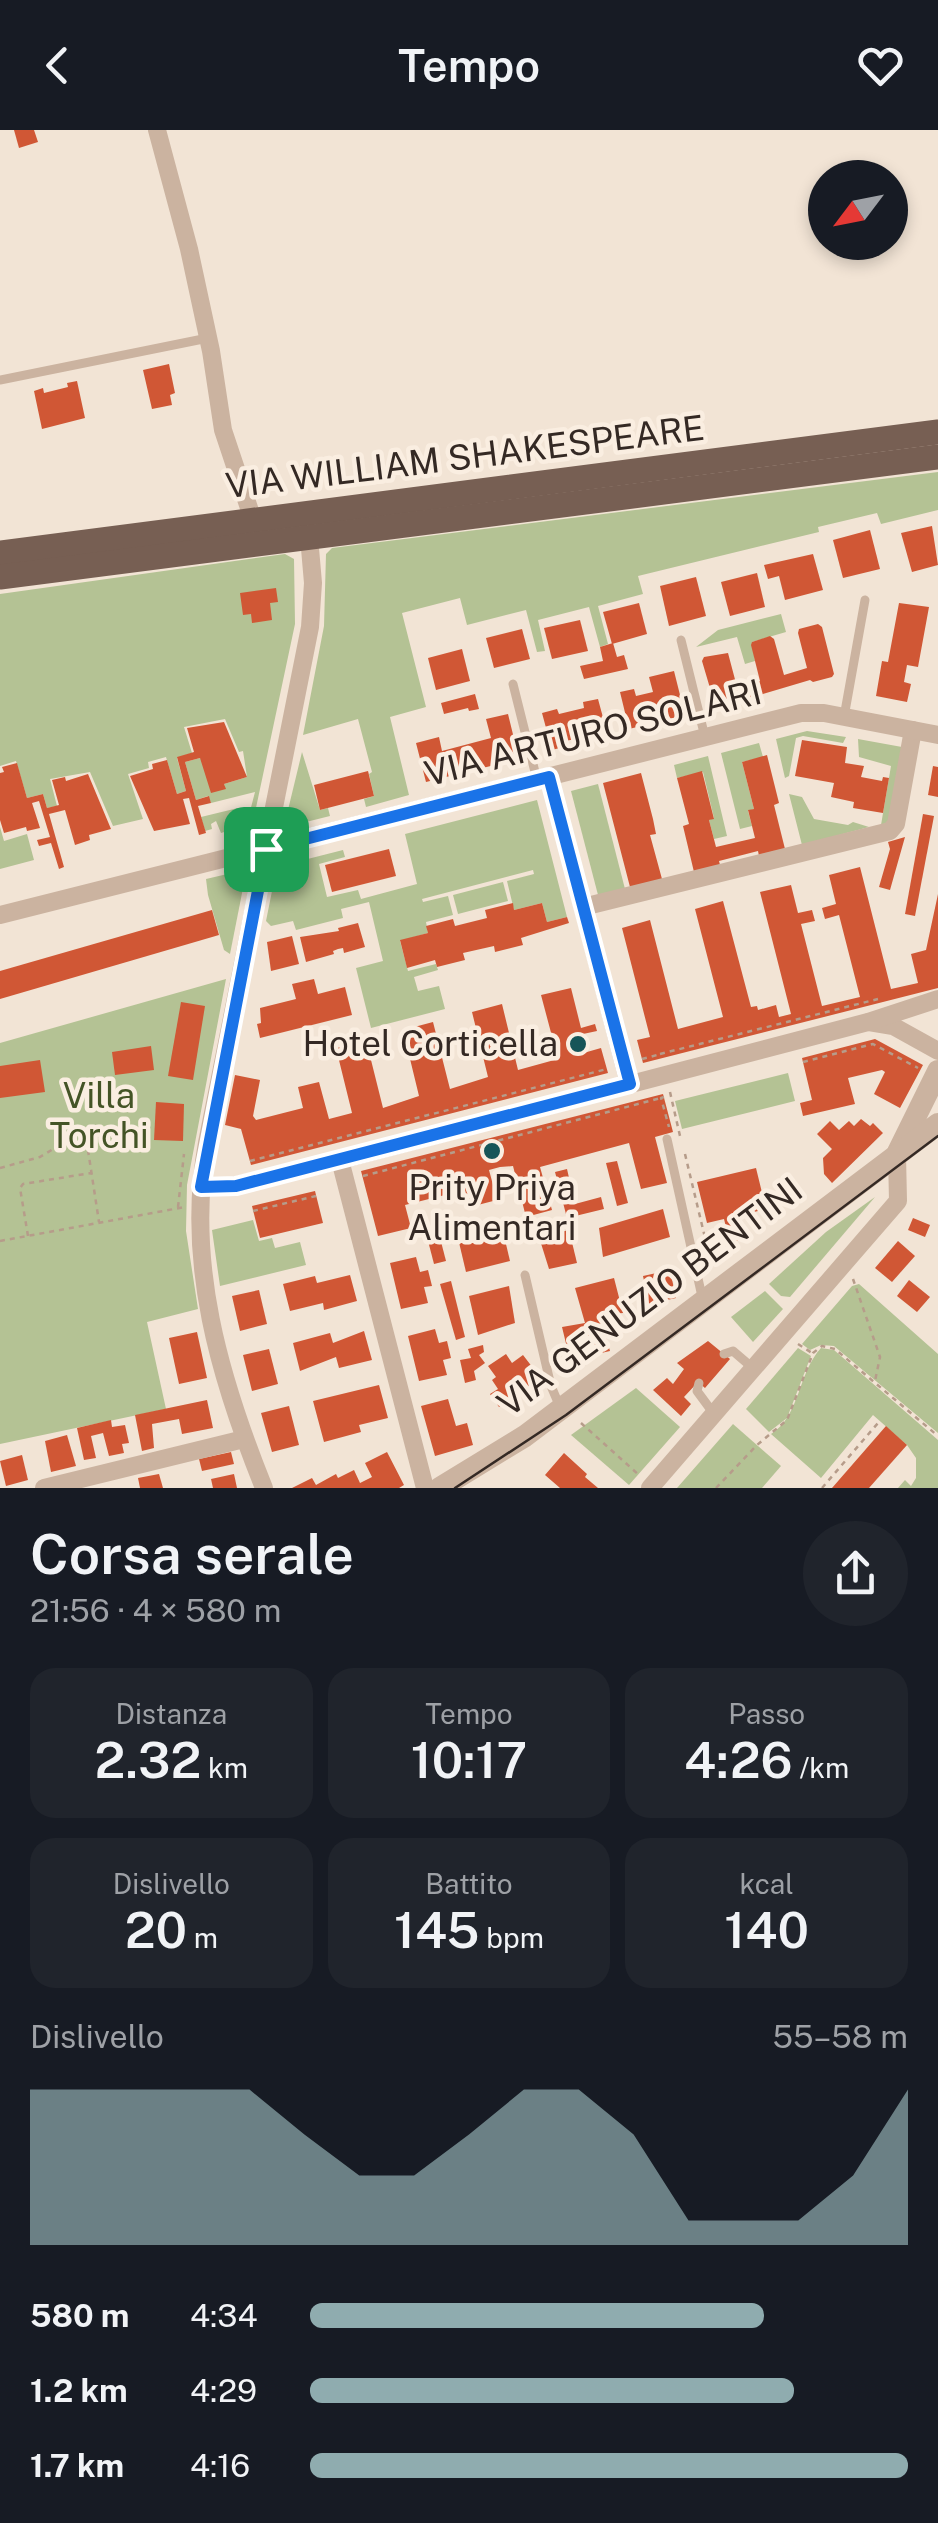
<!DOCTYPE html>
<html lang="it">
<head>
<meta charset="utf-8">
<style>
  :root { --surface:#171b24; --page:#20242c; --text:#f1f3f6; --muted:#9ea1a6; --accent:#8facaf }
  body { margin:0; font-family:"Public Sans",sans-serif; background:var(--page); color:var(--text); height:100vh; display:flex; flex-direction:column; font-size:38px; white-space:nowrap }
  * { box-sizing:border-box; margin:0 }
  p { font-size:32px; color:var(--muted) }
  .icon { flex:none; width:55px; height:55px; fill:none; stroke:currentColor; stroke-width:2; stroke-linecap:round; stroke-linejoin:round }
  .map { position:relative; height:1358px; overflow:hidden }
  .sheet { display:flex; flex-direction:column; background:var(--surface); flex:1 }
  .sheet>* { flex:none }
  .needle { width:65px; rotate:238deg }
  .controls { position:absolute; left:808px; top:30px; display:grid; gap:20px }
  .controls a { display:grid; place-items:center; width:100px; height:100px; border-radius:50%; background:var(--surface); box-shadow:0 5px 15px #0003; font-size:50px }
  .pin { position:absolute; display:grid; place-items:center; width:85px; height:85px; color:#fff; margin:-42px; border-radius:20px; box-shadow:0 5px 15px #0006 }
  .round { display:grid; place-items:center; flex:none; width:105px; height:105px; border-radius:52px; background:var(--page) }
  .summary { display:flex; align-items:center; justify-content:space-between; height:170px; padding:0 30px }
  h1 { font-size:55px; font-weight:600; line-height:75px }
  .stats { display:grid; grid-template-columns:repeat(3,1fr); gap:15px; height:170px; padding:10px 30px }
  .stats div { display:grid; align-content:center; border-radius:25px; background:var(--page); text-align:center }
  .stats b { font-size:50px; font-weight:600 }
  .stats small { font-size:28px; font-weight:400 }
  .stats p { font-size:28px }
  .chart { height:280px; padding:20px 30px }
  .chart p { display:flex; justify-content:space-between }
  .chart svg { width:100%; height:180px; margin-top:10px; fill:var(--accent); opacity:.7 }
  ul { padding:0 30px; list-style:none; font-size:32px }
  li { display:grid; grid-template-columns:160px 120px 1fr; align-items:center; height:75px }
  li i { height:25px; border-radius:12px; background:var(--accent) }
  header { display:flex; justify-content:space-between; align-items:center; height:130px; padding:0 30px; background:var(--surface); font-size:45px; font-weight:600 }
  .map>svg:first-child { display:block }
  .green { fill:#b4c294 }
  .building { fill:#d05735 }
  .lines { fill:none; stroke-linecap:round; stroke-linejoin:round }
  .path { stroke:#b69c8a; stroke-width:2.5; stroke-dasharray:5 5; stroke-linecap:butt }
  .service { stroke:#cbb3a0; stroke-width:9 }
  .minor { stroke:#cbb3a0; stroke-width:18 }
  .tertiary { stroke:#cbb3a0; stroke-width:22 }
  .primary { stroke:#775f53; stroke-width:25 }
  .tram { stroke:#342924; stroke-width:2.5 }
  .route-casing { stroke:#fff; stroke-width:20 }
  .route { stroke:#1a73e8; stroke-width:12 }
  .poi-dot { fill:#175558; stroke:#faeee1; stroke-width:4 }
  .labels { text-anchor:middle; stroke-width:9; stroke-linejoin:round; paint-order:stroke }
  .street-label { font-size:35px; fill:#342924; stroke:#faeee1 }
  .poi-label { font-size:35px; fill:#342924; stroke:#faeee1; text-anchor:end }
  .park-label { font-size:35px; fill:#445426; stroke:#faeee1 }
</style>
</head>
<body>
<header><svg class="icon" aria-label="back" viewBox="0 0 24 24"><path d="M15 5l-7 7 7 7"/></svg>Tempo<svg class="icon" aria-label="heart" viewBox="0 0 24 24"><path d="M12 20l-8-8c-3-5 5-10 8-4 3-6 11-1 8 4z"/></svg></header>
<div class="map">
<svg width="938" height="1358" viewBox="0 0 938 1358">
  <rect width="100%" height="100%" fill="#f2e4d5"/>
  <g class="green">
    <polygon points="938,342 938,380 881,394 877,383 818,397 819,402 638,446 643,464 598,476 608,514 600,517 589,477 538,490 545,521 537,522 526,480 467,495 460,468 402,483 426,577 390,587 409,665 366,677 364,669 374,666 369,644 372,642 358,589 303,605 324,496 326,424 332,418"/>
    <polygon points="285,424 294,429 295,494 250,706 241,710 237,698 221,703 216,691 211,694 212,699 205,701 201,687 238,678 242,690 248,689 255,662 211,673 208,666 196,670 185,632 200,628 225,659 224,654 247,647 243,621 239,622 225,589 184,597 192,623 177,628 186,661 177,664 166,627 148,632 149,638 128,644 143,689 113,696 90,642 50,649 57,676 47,678 43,664 27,668 16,631 0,636 0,464"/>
    <polygon points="781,484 786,502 752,512 755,531 745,534 737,507 696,517 718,500"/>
    <polygon points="807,601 846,607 843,613 803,606 796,608 789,646 785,648 776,609"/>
    <polygon points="858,609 902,617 889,692 881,695 891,636 859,627"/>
    <polygon points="759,613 763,627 742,632 754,679 748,681 752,696 740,699 721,623"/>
    <polygon points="302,622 320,680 328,678 330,686 294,695 287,690 287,684"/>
    <polygon points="708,626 727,706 714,709 709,690 714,688 703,642 677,648 674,635"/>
    <polygon points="598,654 625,759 598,765 571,661"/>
    <polygon points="789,664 802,667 814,689 848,695 853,692 869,697 802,715"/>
    <polygon points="537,670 567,787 547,792 542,773 514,780 507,751 534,744 533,740 422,769 423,772 448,766 453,785 426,792 428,803 400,811 408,841 436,834 438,840 414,847 418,861 439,856 445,879 371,898 356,838 383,831 369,772 341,779 343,788 296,800 293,791 271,796 266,791 276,741 284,735 343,720 345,727 319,734 327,767 358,760 361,769 417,754 405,704"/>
    <polygon points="0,697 4,711 27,704 34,730 0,739"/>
    <polygon points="236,742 244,743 245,748 230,824 224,820 208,765 206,749"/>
    <polygon points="503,752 508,771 458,784 453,765"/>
    <polygon points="226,849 187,1055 186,1101 198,1179 147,1192 166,1279 0,1314 0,913"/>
    <polygon points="788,943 795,971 682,999 675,971"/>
    <polygon points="875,1067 790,1167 781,1166 769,1154 826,1102"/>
    <polygon points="253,1090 259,1111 272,1108 275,1118 300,1112 306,1135 220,1156 212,1100"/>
    <polygon points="859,1154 938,1224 938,1303 834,1216 821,1215 810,1220 802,1214 852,1156"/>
    <polygon points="765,1161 783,1179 753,1212 731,1187"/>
    <polygon points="798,1218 811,1226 787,1288 769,1302 746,1279"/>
    <path d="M821,1218L834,1220L938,1310V1358H898L905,1350L911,1356L916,1348V1328L907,1315L873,1285L821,1348L771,1304C801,1285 797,1244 821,1218Z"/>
    <polygon points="636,1258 680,1297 629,1355 571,1305"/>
    <polygon points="733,1294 781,1336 762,1358 677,1358"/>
  </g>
  <g class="building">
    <polygon points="14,0 34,0 38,12 19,18"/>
    <polygon points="169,234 175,263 170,265 172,275 152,279 143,240"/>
    <polygon points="77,251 85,288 42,299 34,261 43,258 44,263 68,257 67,253"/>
    <polygon points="932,396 938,435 912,442 901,403"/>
    <polygon points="870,400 880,439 843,448 833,410"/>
    <polygon points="813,424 823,460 785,470 779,446 768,449 764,435"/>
    <polygon points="757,443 765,477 730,486 721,452"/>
    <polygon points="696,447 706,486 669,496 660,456"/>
    <polygon points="276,458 278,472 270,473 272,490 252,493 251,484 243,485 240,463"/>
    <polygon points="639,473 647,504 612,514 603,482"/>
    <polygon points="899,473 929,477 918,537 907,535 904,552 911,554 907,572 876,566 882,531 888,532"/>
    <polygon points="580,490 588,521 552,529 544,498"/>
    <polygon points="818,494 822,497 834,544 832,547 813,552 810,550 719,577 715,575 702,531 704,527 728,523 737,557 760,551 751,515 752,512 770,506 774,509 784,545 807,538 798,503 799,499"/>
    <polygon points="522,499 530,529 494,538 486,508"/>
    <polygon points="613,513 617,527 624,525 628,539 584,549 580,536 603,531 600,517"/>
    <polygon points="462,519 470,551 436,560 428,528"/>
    <polygon points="674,541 685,585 629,599 620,562 634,559 636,566 653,562 649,547"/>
    <polygon points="475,564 479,579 469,581 468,578 444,584 441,573"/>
    <polygon points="598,569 608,606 592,609 591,605 566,611 567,616 552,620 542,583 557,579 559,584 584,578 583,572"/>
    <polygon points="508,584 519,629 426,652 416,613 439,607 442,621 491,608 486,589"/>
    <polygon points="224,592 247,647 224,654 226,659 211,663 200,628 185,632 196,670 209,666 211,673 198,676 206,703 199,705 189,668 183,669 190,694 154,701 130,646 153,639 152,634 167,630 177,664 186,661 177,627 194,622 187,598"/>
    <polygon points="802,610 847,617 845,633 864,636 861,647 882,651 883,647 889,648 883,683 853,678 854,672 831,667 834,653 795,646"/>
    <polygon points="767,625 779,673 774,675 785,719 759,726 758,721 719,731 720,735 694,742 683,696 689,694 677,648 702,641 714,689 709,690 716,717 755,708 748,680 754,679 742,632"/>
    <polygon points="17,633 27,668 43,664 47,678 59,675 52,650 65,647 66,651 88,644 111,699 89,705 90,710 75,715 65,680 49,684 64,737 59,739 51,713 39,716 37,710 50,707 39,671 32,673 40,698 27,701 26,697 4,703 0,690 0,643 4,642 2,637"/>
    <polygon points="933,636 938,637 938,667 928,665"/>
    <polygon points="368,641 374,666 320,680 314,655"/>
    <polygon points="641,643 653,689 656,704 650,705 662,749 630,757 603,653"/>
    <polygon points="923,684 934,686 915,786 905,784"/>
    <polygon points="905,707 890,760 879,757 890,719 888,712"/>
    <polygon points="389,719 396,746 332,762 325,735"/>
    <polygon points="860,737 891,859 918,853 911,824 926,820 938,764 938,858 643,933 637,910 650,907 622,798 650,790 678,899 723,887 695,779 723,771 751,877 757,876 758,880 776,875 779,887 791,884 760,762 791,755 798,783 812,780 815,791 801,794 822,876 860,867 839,785 825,789 822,778 836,774 829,745"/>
    <polygon points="513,773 514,780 542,773 547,792 567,787 569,793 521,808 523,815 495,822 494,816 463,823 465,830 437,837 435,830 407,838 400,810 428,803 426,796 453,789 455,796 487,788 485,780"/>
    <polygon points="212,780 219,805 0,869 0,841"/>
    <polygon points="358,793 365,817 344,823 343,818 338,819 333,821 334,824 306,832 300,807 339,801 338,798"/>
    <polygon points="292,806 299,834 271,841 267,812"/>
    <polygon points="314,849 318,864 345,857 352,885 260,908 257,894 261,893 260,878 296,869 292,854"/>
    <polygon points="571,858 581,898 595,894 597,901 583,904 587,922 601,918 608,943 251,1035 241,999 225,995 235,945 260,950 253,986 256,990 303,978 298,957 319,952 329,989 352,983 336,918 366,910 383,978 419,966 403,900 433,892 450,959 488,947 472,882 502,874 518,940 558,929 541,865"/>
    <polygon points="181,872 205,876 193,950 168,946"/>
    <polygon points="875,909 923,935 900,978 874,964 885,942 882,940 848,948 855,974 803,986 800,973 812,970 802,928"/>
    <polygon points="151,916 154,940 115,945 112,922"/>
    <polygon points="40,930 45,962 0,968 0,936"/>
    <polygon points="663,964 673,1002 655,1007 667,1053 641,1059 629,1013 540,1037 552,1080 526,1087 513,1036 500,1037 489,1040 497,1070 470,1077 465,1060 405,1075 411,1098 378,1106 361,1041"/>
    <polygon points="156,972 184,974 183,1011 154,1010"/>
    <polygon points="861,989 870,996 873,993 883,1003 832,1053 824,1044 823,1028 832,1019 817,1004 830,991 839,1000 849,991 854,996"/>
    <polygon points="617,1031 628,1073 617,1076 606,1033"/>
    <polygon points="756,1038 766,1079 738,1086 744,1109 730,1113 724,1089 707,1093 697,1052"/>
    <polygon points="567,1039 575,1074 601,1067 604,1079 567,1088 555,1042"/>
    <polygon points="315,1061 323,1093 260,1108 252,1076"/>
    <polygon points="663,1079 670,1107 603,1127 599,1098"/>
    <polygon points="913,1088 930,1095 925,1107 908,1100"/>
    <polygon points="501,1093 510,1131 466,1142 457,1104"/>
    <polygon points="569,1100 577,1133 549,1139 539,1107"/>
    <polygon points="439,1104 446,1131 434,1134 427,1107"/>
    <polygon points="898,1111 915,1126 892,1152 875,1138"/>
    <polygon points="416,1127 420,1142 428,1140 432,1156 424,1157 428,1173 401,1179 390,1133"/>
    <polygon points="670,1140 676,1168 649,1174 643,1146"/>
    <polygon points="350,1145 357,1171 324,1180 323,1173 290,1181 283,1154 315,1146 317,1153"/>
    <polygon points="614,1148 623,1183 599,1185 610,1221 570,1230 562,1197 585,1193 575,1158"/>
    <polygon points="909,1150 930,1167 917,1182 897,1166"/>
    <polygon points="451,1151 465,1207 456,1210 440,1154"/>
    <polygon points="509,1156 515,1193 478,1205 469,1166"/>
    <polygon points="259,1160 267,1194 240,1201 232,1166"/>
    <polygon points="435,1199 439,1213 447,1211 451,1228 443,1230 447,1245 419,1251 408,1206"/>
    <polygon points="364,1201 372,1230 339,1238 336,1227 300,1241 293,1213 330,1203 333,1213"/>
    <polygon points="197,1202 207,1248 179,1254 169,1208"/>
    <polygon points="708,1211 730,1229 705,1258 698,1252 684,1267 691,1274 681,1286 653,1260 667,1248 673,1254 684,1239 677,1233"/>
    <polygon points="483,1215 484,1222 479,1225 485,1233 474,1241 476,1250 465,1253 460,1230 471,1228 468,1219"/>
    <polygon points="269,1219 278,1254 252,1261 243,1225"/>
    <polygon points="506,1224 512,1233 523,1225 533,1238 529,1240 536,1251 499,1277 490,1264 498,1259 492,1250 496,1247 488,1236"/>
    <polygon points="379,1255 388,1288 359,1295 361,1302 324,1312 313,1271"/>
    <polygon points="448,1269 456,1296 467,1293 473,1315 435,1326 421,1276"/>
    <polygon points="207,1270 213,1298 182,1304 179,1289 152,1294 154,1318 142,1321 135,1285"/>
    <polygon points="289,1276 299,1315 272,1322 261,1283"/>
    <polygon points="111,1290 112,1297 125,1295 129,1313 122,1314 124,1323 109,1326 103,1303 91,1306 96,1328 84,1330 77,1298"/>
    <polygon points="886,1296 907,1315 869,1358 832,1358"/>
    <polygon points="67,1305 76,1336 51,1342 45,1311"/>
    <polygon points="231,1322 234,1334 202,1341 199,1329"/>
    <polygon points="387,1322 404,1355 399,1358 292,1358 312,1348 316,1355 336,1344 338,1348 354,1340 360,1353 372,1347 365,1333"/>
    <polygon points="564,1323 587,1344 585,1347 598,1358 560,1358 545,1345"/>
    <polygon points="22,1325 28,1350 6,1356 0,1331"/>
    <polygon points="159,1344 163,1358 140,1358 138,1348"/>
    <polygon points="234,1344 237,1358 213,1358 211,1349"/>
  </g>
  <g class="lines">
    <g class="path">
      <polyline points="660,924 878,869"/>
      <polyline points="642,929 657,925"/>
      <polyline points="803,932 873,914 918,938"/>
      <polyline points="670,962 680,1006"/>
      <polyline points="664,967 661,968 669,997"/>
      <polyline points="88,1020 99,1092"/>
      <polyline points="685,1024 712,1137"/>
      <polyline points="250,1031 607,939"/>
      <polyline points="0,1038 40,1027 63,1013"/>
      <polyline points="363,1046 661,968"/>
      <polyline points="178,1077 184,1024"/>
      <polyline points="253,1081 316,1066"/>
      <polyline points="28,1106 20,1058 23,1054 91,1043"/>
      <polyline points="0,1111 185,1077"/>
      <polyline points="853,1149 880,1227 875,1251"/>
      <polyline points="798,1214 812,1223"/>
      <polyline points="581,1293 639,1345"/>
      <polyline points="716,1358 757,1315 787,1290 813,1223 822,1216 835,1219 938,1306"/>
      <polyline points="822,1358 878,1293"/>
    </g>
    <g class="service">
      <polyline points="0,250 208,208"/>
      <polyline points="681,510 705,607"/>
      <polyline points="513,554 537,650"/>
      <polyline points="844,587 865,470"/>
      <polyline points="667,1009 703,1171"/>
      <polyline points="525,1145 551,1256 560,1277"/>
      <polyline points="724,1224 733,1221 754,1239"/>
      <polyline points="699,1253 697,1261 714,1284"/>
    </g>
    <g class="minor">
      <polyline points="157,0 189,119 211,221 223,300 253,390"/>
      <polyline points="549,647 629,954"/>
      <polyline points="583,777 890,701 896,694 913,600"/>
      <polyline points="0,785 801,583 824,583 938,605"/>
      <polyline points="869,892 893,896 938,921"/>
      <polyline points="340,1030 425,1358"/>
      <polyline points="201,1057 229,1057 340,1030 868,892 938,869"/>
      <polyline points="44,1358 244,1309"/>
      <path d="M264,1358C220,1249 185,1132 207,1013L310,497L313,453L309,407"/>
      <polyline points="650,1358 898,1071 897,1025"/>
    </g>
    <g class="tertiary">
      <polyline points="898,1022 938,941"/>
      <polyline points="440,1358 525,1306 938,994"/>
    </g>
    <g class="primary">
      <polyline points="0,423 938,302"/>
      <polyline points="0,447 938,327"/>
    </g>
    <polyline class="tram" points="455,1358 566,1285 938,1006"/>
  </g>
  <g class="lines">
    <defs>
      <polygon id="route" points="549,647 630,954 236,1056 201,1057 266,719"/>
    </defs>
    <use href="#route" class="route-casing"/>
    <use href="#route" class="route"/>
  </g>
  <g class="poi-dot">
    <circle cx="578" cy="914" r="10"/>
    <circle cx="492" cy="1021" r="10"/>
  </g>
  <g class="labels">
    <g class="street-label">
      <text transform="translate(465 327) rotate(-7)" y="12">VIA WILLIAM SHAKESPEARE</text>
      <text transform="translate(593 603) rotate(-14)" y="12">VIA ARTURO SOLARI</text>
      <text transform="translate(650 1167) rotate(-37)" y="12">VIA GENUZIO BENTINI</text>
    </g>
    <g class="poi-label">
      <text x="558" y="926">Hotel Corticella</text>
      <text x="492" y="1070" text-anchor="middle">Prity Priya<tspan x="492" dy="40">Alimentari</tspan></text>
    </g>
    <g class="park-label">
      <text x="99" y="978">Villa<tspan x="99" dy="40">Torchi</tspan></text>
    </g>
  </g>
</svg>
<div class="controls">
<a><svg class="needle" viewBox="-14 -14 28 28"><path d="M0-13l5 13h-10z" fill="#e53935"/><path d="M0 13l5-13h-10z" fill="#9ea1a6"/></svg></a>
</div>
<div class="pin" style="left:266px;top:719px;background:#1e9e55"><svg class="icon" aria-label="arrive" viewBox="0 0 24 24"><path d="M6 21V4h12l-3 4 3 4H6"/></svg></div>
</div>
<section class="sheet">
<div class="summary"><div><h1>Corsa serale</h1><p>21:56 · 4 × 580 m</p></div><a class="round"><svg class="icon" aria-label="share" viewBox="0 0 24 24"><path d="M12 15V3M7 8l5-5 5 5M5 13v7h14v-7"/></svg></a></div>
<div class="stats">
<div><p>Distanza</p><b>2.32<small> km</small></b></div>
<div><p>Tempo</p><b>10:17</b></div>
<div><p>Passo</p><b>4:26<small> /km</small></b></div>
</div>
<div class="stats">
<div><p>Dislivello</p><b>20<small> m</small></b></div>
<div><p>Battito</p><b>145<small> bpm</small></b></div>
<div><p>kcal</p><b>140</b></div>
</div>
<div class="chart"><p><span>Dislivello</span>55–58 m</p>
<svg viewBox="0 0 160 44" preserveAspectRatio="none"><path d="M0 44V6L10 6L20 6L30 6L40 6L50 17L60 27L70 27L80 17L90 6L100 6L110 17L120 38L130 38L140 38L150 27L160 6V44z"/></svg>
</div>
<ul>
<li><b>580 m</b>4:34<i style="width:76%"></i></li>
<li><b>1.2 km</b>4:29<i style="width:81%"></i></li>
<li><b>1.7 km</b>4:16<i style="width:100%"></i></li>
</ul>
</section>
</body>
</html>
